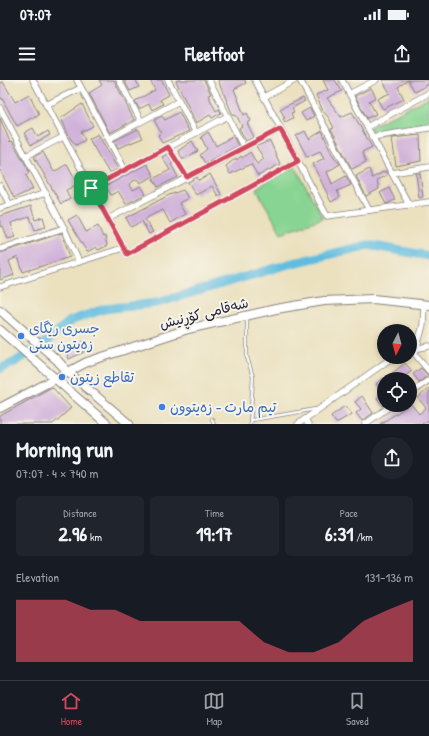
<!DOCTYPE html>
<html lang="en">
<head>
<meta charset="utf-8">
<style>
  :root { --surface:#171b24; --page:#20242c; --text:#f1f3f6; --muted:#9ea1a6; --line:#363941; --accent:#d1495b }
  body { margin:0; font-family:"Patrick Hand","Playpen Sans Arabic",sans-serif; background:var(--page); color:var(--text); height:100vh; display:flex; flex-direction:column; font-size:15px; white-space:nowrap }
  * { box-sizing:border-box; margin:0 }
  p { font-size:13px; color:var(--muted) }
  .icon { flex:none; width:22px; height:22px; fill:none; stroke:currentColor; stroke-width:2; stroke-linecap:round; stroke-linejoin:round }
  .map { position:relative; height:344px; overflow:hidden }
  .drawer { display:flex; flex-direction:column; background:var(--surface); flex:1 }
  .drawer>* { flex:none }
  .needle { width:26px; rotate:186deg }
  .tools { position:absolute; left:377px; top:244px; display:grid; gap:8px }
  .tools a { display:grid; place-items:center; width:40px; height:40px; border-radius:50%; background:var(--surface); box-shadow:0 2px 6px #0003; font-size:20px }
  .pin { position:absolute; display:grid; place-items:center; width:34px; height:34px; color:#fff; margin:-17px; border-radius:8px; box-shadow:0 2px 6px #0006 }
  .round { display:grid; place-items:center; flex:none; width:42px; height:42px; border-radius:21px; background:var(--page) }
  .summary { display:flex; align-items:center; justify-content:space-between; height:68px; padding:0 16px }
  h1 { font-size:22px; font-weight:800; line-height:30px }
  .figures { display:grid; grid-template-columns:repeat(3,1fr); gap:6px; height:68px; padding:4px 16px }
  .figures div { display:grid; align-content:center; border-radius:6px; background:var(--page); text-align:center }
  .figures b { font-size:20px; font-weight:800 }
  .figures small { font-size:11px; font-weight:400 }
  .figures p { font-size:11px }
  .chart { height:112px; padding:8px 16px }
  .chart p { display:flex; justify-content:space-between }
  .chart svg { width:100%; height:72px; margin-top:4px; fill:var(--accent); opacity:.7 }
  .status { display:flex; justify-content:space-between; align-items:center; height:28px; padding:0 20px; background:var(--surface); direction:ltr }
  .status svg { height:11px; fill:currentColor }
  header { display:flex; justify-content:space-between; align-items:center; height:52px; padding:0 16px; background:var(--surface); font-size:18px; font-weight:800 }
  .menu { display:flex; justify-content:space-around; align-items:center; height:56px; border-top:1px solid var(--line); background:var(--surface); font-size:11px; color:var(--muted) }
  .menu a { display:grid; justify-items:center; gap:2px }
  .menu .current { color:var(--accent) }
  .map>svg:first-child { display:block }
  .green { fill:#88d492; stroke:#557b66 }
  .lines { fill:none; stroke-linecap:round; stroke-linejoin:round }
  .river { stroke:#61bddf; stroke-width:9 }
  .building { fill:#d0b1da }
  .lane-casing { stroke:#86827d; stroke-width:4 }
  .street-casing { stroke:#86827d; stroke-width:7 }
  .secondary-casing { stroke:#86827d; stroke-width:10 }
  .lane { stroke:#fff; stroke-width:2.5 }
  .street { stroke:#fff; stroke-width:5.5 }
  .secondary { stroke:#fff; stroke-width:8 }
  .route-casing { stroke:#fff; stroke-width:8 }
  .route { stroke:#d1495b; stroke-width:5 }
  .shop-dot { fill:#3f7fe0; stroke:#f7f3e8; stroke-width:1.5 }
  .labels { text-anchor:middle; stroke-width:4; stroke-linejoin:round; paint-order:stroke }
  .street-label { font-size:14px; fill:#22223b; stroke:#f7f3e8 }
  .shop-label { font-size:14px; fill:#366cbe; stroke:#f7f3e8; text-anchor:start }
</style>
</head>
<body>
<div class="status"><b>07:07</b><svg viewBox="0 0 49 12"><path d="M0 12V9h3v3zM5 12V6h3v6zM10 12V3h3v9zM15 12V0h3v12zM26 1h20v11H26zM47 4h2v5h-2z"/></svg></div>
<header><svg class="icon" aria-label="menu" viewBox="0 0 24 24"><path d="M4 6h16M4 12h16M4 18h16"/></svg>Fleetfoot<svg class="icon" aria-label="share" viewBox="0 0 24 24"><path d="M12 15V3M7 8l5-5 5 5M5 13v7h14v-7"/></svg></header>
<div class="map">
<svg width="429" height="344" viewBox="0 0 429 344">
  <rect width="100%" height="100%" fill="#f7f3e8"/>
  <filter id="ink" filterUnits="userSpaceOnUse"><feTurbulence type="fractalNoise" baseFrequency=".025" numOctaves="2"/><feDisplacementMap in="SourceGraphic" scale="8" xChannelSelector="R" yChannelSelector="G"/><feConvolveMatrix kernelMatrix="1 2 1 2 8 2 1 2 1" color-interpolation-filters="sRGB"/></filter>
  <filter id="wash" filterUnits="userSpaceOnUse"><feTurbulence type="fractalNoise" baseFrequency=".012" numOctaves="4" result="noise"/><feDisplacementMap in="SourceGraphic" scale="16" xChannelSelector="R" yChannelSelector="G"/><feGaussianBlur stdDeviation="0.9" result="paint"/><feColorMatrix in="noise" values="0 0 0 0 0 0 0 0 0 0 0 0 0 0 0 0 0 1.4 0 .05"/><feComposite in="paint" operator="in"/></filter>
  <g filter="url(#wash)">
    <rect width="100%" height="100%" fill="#ebe1bf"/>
    <g class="green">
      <polygon points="429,17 429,46 373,55 370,47"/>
      <polygon points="295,86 323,138 281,153 256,108"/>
    </g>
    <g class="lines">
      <polyline class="river" points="0,289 15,282 46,262 70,241 104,229 157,223 289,184 368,165 429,176"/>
    </g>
    <g id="blocks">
      <g class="building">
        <polygon points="99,0 114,0 134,40 110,53 89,13 102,5"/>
        <polygon points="124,0 136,0 139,7 130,11"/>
        <polygon points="150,0 162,0 169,15 160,20 163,24 152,30 149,24 139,29 135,21 155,10"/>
        <polygon points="178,0 204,0 211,14 208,15 216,31 219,29 221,33 212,38 210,35 196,43 176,1"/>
        <polygon points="218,0 245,0 246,3 234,9 244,35 247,33 251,41 247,43 254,57 246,61 239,48 242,46 236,35 234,36 232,33"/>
        <polygon points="323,0 335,0 342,11 327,18 341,37 352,32 372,67 362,72 366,82 352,89 331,49 334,48 329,38 323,31 316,15 328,10"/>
        <polygon points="382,0 428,0 429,4 415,12 408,0 398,7 404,19 383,29 377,19 390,13"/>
        <polygon points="3,2 15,22 29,14 39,34 17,46 6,26 2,18 0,19 0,3"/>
        <polygon points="371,8 376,17 369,21 376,34 367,38 355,16"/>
        <polygon points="303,18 305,21 292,28 294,32 291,33 293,38 285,42 283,39 285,38 280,29"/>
        <polygon points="82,24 93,46 81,52 85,60 76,65 70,58 61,38"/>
        <polygon points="310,28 314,36 306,41 301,33"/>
        <polygon points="179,32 189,51 162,63 158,55 161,53 154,40 162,36 165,40"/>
        <polygon points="0,38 10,62 12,61 28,89 29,93 26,95 33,109 14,118 0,90"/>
        <polygon points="33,48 38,57 48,51 50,55 31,65 24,53"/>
        <polygon points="138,49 143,58 118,68 114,61"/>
        <polygon points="305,51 309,59 322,51 332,74 340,84 327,92 332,104 346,96 351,105 337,111 340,117 331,122 313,84 324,78 320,71 307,77 296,56"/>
        <polygon points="208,52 216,66 233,56 238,66 205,83 200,75 207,69 201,57"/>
        <polygon points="98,54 118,89 109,93 89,59"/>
        <polygon points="420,55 421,81 396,86 392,58"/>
        <polygon points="192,61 198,71 183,79 178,71"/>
        <polygon points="270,61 280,84 258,96 251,84 230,94 226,86 236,78 237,80 241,76 242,78 250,72 257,84 264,79 256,66"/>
        <polygon points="43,72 54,92 67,84 78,104 66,110 70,119 61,124 34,77"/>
        <polygon points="168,74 173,83 171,84 178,97 158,107 153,99 170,90 162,77"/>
        <polygon points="147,84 154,96 140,103 137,99 129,104 133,110 141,106 146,114 126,124 118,111 111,115 106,106"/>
        <polygon points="369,89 372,98 385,91 387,95 377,100 379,109 366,116 356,96"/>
        <polygon points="416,93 420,93 423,117 419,118"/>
        <polygon points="210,94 221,114 218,116 212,106 196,115 188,102 197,97 198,100 202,99"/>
        <polygon points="389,108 395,120 386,124 380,113"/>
        <polygon points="183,110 188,118 179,123 185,134 170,143 163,130 154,134 145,139 153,152 149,154 142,141 131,147 126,138 169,115"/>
        <polygon points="82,113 87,120 78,124 73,118"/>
        <polygon points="31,126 35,140 43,137 46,147 35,150 30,137 26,138 11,143 15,157 8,159 3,146 0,147 0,136"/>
        <polygon points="77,135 86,152 98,146 103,157 105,156 107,166 98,170 96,167 87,172 68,140"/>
        <polygon points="62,153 70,177 23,192 18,177 9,181 14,195 0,200 0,173"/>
        <polygon points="84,261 90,269 69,279 65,269"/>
        <polygon points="405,283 412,291 401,299 395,299 391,294"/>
        <polygon points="421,288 428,295 419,302 413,294"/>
        <polygon points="384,298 384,325 383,326 377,318 383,313 376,304"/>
        <polygon points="52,307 71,328 53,344 0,344 0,336"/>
        <polygon points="429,308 429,340 422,344 380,344 411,324 419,334 426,328 418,318"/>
        <polygon points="362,316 373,333 362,341 356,333 361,329 355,322"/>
        <polygon points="345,326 352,334 336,343 331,336"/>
      </g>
    </g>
  </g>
  <g filter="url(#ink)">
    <use href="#blocks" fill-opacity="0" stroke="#86827d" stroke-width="1"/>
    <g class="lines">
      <defs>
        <g id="lane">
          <polyline points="247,237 247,277 253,297 250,344"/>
          <polyline points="212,339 214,344"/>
          <polyline points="252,340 316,329"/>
        </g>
        <g id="street">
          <polyline points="33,0 127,174 298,81"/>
          <polyline points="77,0 125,90"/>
          <polyline points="119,0 141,41"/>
          <polyline points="168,0 196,53"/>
          <polyline points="209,0 244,68"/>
          <polyline points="255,0 327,136 429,122"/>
          <polyline points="300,0 369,130"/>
          <polyline points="342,0 409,125"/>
          <polyline points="349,14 376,0"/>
          <polyline points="264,17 295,0"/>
          <polyline points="46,25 81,8"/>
          <polyline points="0,28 64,148 79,182"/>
          <polyline points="367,47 429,13"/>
          <polyline points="372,57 429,48"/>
          <polyline points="109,59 179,21"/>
          <polyline points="168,67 187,97"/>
          <polyline points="26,76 63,57"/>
          <polyline points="392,93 429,87"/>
          <polyline points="0,106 10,125"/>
          <polyline points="91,108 228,36"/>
          <polyline points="0,128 46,113"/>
          <polyline points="108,139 280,49"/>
          <polyline points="0,169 64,148"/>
          <polyline points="0,207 123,168"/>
          <polyline points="424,225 423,245 415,274 429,291"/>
          <polyline points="410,270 429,266"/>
          <polyline points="410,313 429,300"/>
          <polyline points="305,339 308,344"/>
          <polyline points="298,344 393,277"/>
          <polyline points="365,344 392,325"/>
        </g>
        <g id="secondary">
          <polyline points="0,230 57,280 68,292 129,344"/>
          <polyline points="0,250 107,344"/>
          <polyline points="0,328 87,282 188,249 276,229 324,221 373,219 429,225"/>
        </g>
      </defs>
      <use href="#lane" class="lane-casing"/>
      <use href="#street" class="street-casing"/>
      <use href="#secondary" class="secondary-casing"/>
      <use href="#lane" class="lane"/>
      <use href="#street" class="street"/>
      <use href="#secondary" class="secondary"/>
    </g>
  </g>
  <g class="lines" filter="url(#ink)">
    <defs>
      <polygon id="route" points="280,49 298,81 127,174 91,108 168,67 187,97"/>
    </defs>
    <use href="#route" class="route-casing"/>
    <use href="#route" class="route"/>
  </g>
  <g class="shop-dot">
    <circle cx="21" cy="256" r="4"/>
    <circle cx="62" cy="297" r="4"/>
    <circle cx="162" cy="327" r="4"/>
  </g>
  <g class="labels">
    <g class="street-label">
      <text transform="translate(204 233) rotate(-14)" y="5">شەقامی کۆڕنیش</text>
    </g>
    <g class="shop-label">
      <text x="29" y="253">جسری رێگای<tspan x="29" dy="16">زەیتون ستی</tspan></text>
      <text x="70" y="302">تقاطع زيتون</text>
      <text x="170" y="332">تیم مارت - زەیتوون</text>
    </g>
  </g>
</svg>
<div class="tools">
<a><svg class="needle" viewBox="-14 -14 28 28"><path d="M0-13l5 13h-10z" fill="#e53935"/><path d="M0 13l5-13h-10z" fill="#9ea1a6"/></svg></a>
<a><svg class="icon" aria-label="locate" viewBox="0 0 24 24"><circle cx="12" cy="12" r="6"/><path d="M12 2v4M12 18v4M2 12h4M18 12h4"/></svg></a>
</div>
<div class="pin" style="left:91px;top:108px;background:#1e9e55"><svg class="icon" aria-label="arrive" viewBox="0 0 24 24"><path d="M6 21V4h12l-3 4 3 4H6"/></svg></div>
</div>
<section class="drawer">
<div class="summary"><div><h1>Morning run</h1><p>07:07 · 4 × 740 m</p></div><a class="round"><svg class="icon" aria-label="share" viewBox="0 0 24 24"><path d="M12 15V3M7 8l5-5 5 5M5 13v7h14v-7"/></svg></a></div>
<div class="figures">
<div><p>Distance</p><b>2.96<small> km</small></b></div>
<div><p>Time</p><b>19:17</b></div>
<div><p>Pace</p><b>6:31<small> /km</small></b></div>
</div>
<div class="chart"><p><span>Elevation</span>131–136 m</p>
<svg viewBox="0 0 160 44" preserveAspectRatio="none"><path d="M0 44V6L10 6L20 6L30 12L40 12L50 19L60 19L70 19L80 19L90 19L100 32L110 38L120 38L130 32L140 19L150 12L160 6V44z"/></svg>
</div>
</section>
<nav class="menu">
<a class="current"><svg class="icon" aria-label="home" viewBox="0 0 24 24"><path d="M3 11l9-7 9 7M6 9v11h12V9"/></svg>Home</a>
<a><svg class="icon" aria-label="map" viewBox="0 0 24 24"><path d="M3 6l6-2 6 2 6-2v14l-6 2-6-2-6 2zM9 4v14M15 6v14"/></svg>Map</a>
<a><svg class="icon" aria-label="saved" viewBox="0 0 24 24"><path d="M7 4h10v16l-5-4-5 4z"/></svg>Saved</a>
</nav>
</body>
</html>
